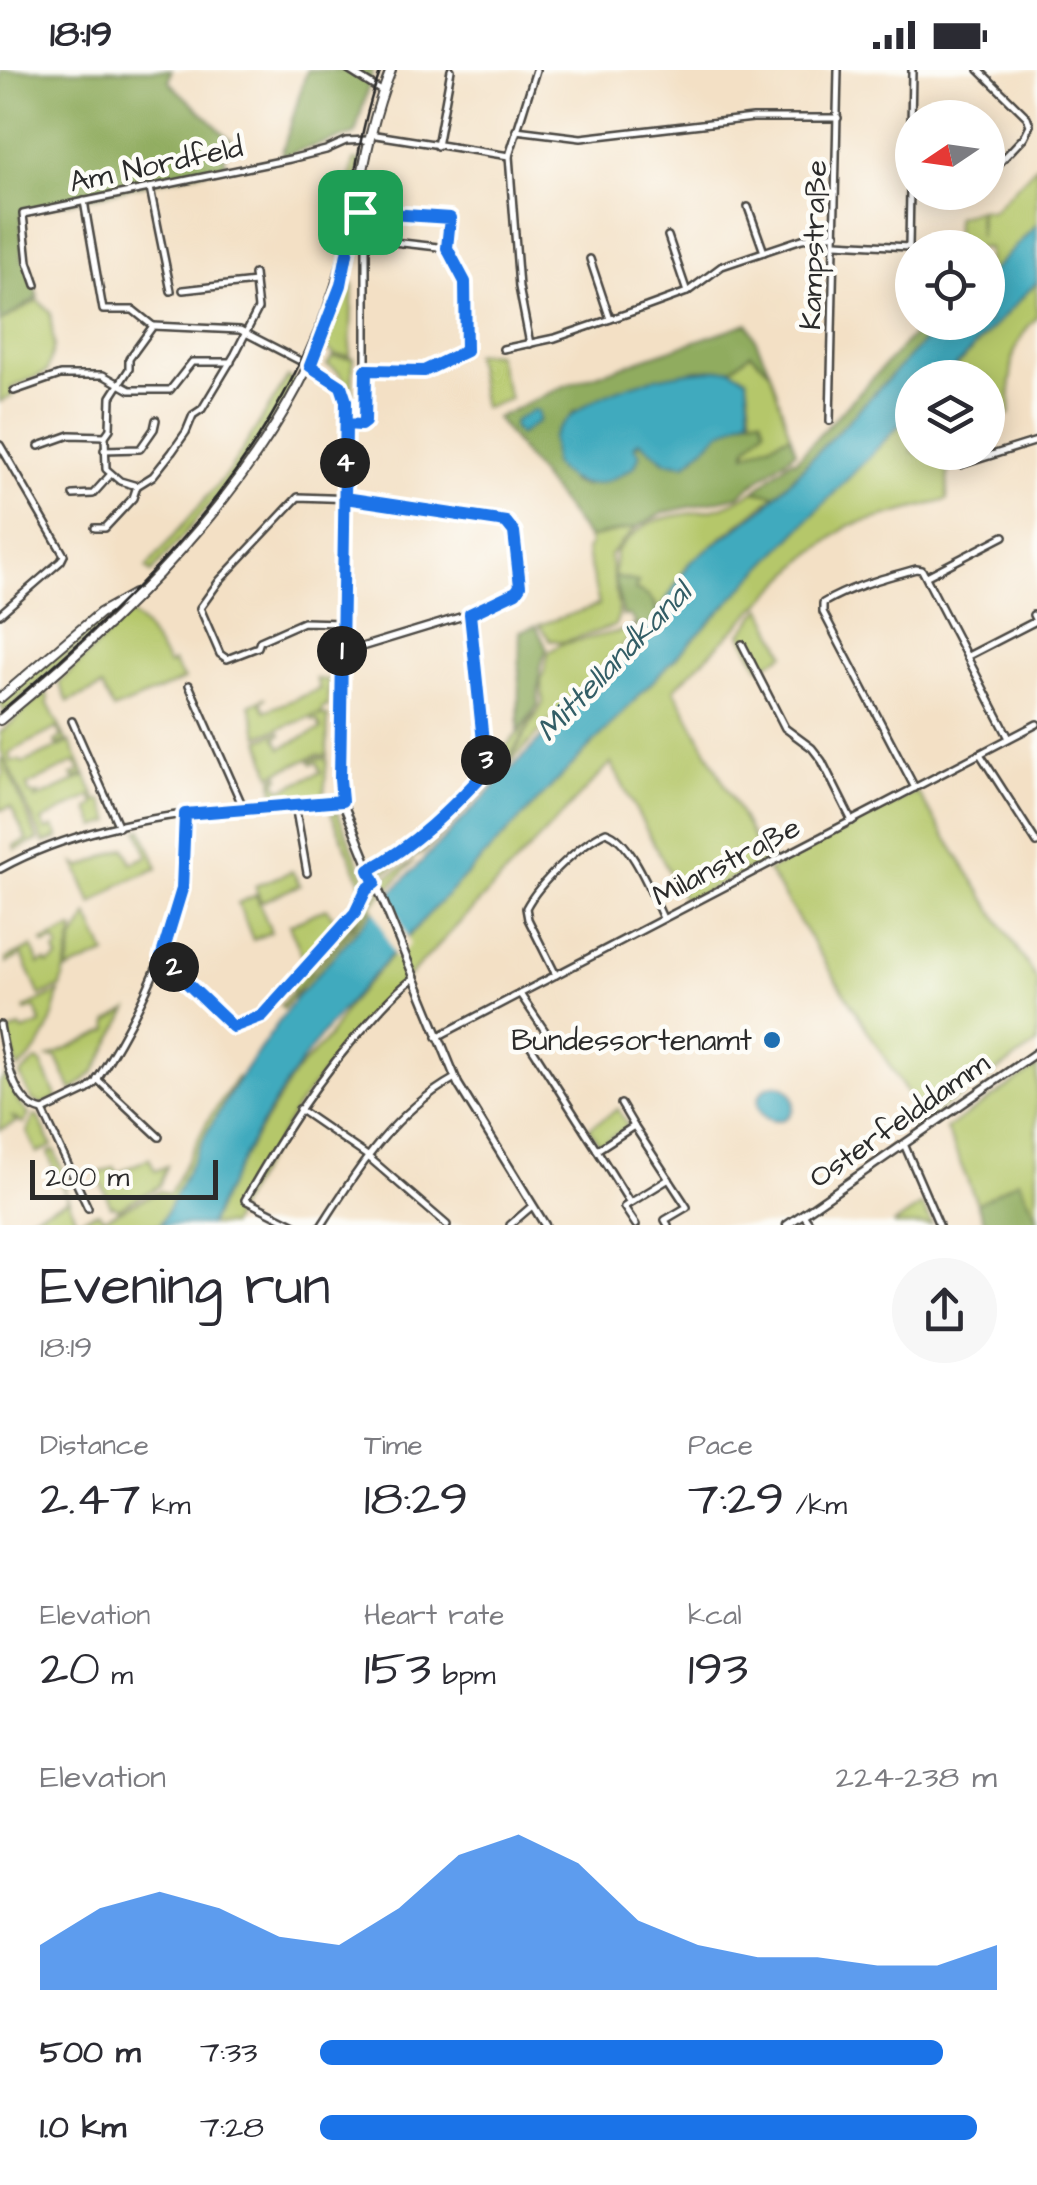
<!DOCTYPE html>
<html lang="en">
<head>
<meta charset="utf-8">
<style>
  :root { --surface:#fff; --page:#f7f7f7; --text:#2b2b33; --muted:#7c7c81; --accent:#1a73e8 }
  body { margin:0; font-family:"Architects Daughter",sans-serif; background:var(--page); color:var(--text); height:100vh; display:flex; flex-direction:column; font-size:38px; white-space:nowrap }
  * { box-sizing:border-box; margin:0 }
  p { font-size:32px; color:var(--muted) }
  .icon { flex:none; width:55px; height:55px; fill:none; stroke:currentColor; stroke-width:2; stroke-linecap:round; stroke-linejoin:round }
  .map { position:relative; height:1155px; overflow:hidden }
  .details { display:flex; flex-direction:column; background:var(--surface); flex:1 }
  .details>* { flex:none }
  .needle { width:65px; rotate:257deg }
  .tools { position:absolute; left:895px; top:30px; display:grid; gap:20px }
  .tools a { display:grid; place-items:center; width:110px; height:110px; border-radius:50%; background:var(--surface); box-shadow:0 5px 25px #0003; font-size:50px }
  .scale { position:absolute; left:30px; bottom:25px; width:188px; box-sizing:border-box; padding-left:10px; border:5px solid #2b2b2b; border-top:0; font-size:28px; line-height:35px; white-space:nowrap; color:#2b2b2b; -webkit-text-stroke:8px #fdfcf7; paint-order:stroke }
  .pin { position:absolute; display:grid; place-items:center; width:85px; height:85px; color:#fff; margin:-42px; border-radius:20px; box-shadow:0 5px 15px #0006 }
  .km { position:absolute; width:50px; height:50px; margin:-25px; border-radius:50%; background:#222; color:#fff; font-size:28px; line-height:50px; text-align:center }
  .round { display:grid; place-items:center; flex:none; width:105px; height:105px; border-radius:52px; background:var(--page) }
  .overview { display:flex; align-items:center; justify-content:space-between; height:170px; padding:0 40px }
  h1 { font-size:55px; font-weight:600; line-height:75px }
  .metrics { display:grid; grid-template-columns:repeat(3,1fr); gap:15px; height:170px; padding:10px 40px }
  .metrics div { display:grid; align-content:center }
  .metrics b { font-size:50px; font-weight:600 }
  .metrics small { font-size:28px; font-weight:400 }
  .metrics p { font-size:28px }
  .chart { height:280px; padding:20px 40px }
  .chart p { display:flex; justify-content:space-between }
  .chart svg { width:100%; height:180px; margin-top:10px; fill:var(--accent); opacity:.7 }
  ul { padding:0 40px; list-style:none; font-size:32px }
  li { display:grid; grid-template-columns:160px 120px 1fr; align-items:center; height:75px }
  li i { height:25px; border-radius:12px; background:var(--accent) }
  .status { display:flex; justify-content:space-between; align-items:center; height:70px; padding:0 50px; background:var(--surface); direction:ltr }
  .status svg { height:28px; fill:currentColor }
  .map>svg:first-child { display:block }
  .green { fill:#b5c76a; stroke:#70794a; stroke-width:2.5 }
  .forest { fill:#90ac5e; stroke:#5e6c44; stroke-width:2.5 }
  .water { fill:#3faabe; stroke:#356a74; stroke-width:2.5 }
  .pier { fill:#f3e0c5 }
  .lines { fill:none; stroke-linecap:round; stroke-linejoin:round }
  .minor-casing { stroke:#494642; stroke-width:10 }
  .tertiary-casing { stroke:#494642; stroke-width:11 }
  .secondary-casing { stroke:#494642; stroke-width:12 }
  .minor { stroke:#fff; stroke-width:5 }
  .tertiary { stroke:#fff; stroke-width:6 }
  .secondary { stroke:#fff; stroke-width:8 }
  .tram { stroke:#2b2b2b; stroke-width:2.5 }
  .route-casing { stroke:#fff; stroke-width:20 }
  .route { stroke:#1a73e8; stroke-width:12 }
  .poi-dot { fill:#1f6fb2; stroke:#fdfcf7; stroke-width:4 }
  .labels { text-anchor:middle; stroke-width:9; stroke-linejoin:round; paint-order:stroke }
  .street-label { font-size:30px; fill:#2b2b2b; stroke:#fdfcf7 }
  .poi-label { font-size:30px; fill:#2b2b2b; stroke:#fdfcf7; text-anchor:end }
  .water-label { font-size:32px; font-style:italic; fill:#335e66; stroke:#fdfcf7 }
</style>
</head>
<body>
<div class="status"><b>18:19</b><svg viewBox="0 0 49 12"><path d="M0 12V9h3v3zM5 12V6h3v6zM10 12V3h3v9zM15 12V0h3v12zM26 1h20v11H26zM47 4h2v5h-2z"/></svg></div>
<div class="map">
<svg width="1037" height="1155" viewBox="0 0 1037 1155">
  <rect width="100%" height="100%" fill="#fdfcf7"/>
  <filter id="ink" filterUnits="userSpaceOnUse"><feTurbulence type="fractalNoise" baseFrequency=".01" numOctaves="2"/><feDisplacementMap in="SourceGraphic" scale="20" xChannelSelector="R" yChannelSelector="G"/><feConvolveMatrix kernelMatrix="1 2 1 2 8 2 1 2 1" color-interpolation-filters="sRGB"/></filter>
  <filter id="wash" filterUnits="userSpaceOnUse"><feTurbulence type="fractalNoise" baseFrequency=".0048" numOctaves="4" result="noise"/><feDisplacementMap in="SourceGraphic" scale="40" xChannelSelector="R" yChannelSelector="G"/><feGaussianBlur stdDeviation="2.25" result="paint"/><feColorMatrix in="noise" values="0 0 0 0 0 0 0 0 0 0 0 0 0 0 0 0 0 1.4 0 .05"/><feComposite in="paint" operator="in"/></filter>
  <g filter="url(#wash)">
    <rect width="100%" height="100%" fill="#f3e0c5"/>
    <g class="green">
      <polygon points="354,90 361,91 348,158 341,157"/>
      <polygon points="1037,95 1037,154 988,205 988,178 955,178 956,147 978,140 979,167 980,139 992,141"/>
      <path d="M1037,212V247C1005,280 1012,301 1010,344L994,351L988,344V308H945Z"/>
      <polygon points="353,214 350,286 335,285 327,279 327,275 347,215"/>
      <polygon points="38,230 50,242 54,276 47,302 11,318 13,325 0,332 0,252"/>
      <polygon points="495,283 510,329 483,338 474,284"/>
      <polygon points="751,283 770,301 790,365 746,385 752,347 747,308 731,299"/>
      <path d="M332,287L353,288L352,348C348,327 350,304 327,295Z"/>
      <polygon points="288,307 296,312 237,403 151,503 146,498 230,400"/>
      <polygon points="912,342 912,382 948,383 947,430 848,456 806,488 674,619 760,781 772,788 685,832 611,693 411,904 369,944 297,1037 240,1133 230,1155 209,1155 232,1105 294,1004 328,968 349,934 425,848"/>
      <path d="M754,421L776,425L689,493L657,546L656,534L635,520L637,513L614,507L616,481C652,443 663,449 709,440C726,437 740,429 754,421Z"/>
      <polygon points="637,457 610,485 619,544 615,556 563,572 550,570 539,555 599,535 586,480 590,475 588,468"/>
      <polygon points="762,537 785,584 760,598 741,564"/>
      <polygon points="109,543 112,546 4,643 0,631 97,549 100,552"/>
      <polygon points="130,543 145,557 169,595 173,592 184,610 113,640 102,617 68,632 59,613"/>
      <polygon points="634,552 636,561 507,696 543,633 541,612 549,582 561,574 632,559"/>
      <polygon points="316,609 328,610 328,637 323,637 322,643 259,666 250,635 266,627 261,632 265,641 320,619"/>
      <polygon points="46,622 49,630 47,632 67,671 56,675 55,671 62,667 57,658 9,683 12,692 19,690 23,693 70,672 85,704 74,709 72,705 80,701 75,692 27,716 30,725 39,724 36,729 86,706 97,732 102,730 112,752 96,757 89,739 95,735 91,726 42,751 46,760 54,757 59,768 44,773 0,679 0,663"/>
      <polygon points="537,642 501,701 423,783 410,789 420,783 497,702 499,684"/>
      <polygon points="317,645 328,646 327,686 317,685 271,705 260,670 280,662 281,665 276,668 281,678 321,659 317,650 313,651 311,648"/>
      <polygon points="3,688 38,770 15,780 14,776 27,770 11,737 0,740 0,707 3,705 0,690"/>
      <polygon points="317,688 327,689 324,726 275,730 273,708 279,705 280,708 276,711 281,720 321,702 317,692 312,694 310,691"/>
      <polygon points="490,700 491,706 416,783 385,802 380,800 414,781"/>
      <polygon points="917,722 1037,910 1037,974 912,1059 910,1056 923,1049 768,801"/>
      <polygon points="337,741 368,814 364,818 331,743"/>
      <polygon points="142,759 158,798 121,814 92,834 75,793 81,797 125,778 132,793 148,786 138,760"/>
      <polygon points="414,791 350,859 368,826 372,830 387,815 385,808"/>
      <polygon points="292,801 300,815 261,832 255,816"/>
      <polygon points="389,820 391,823 293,930 301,915"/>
      <polygon points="256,825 271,862 253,870 238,833"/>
      <polygon points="326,838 339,854 305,892 289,855"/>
      <polygon points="88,845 106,884 67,901 73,871"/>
      <polygon points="355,846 346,863 312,898 283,939 280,936 293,920 289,917"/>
      <polygon points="71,859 74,860 61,917 40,926 22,885 7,893 6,889 32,877 39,894 45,891 48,894 58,889 55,881 59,879 55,871 45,875 43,872"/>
      <path d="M59,922C53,952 43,981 18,999L7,963L20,957L23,961L41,954L36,938L26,941L25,938Z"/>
      <polygon points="128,940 95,1001 72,1021 57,988 49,987 109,960 108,952"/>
      <polygon points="37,990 41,993 57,1028 42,1034 32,1030 20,1005"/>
      <polygon points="1037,997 1037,1155 986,1155 946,1059"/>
      <polygon points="6,1005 18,1031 29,1044 24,1054 11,1046 17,1052 0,1060 0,1012"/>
      <polygon points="238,1006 160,1155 10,1155 68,1130 55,1101 51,1101 54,1099 48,1083 54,1080 64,1104 60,1107 69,1114 64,1117 76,1151 98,1142 104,1148 160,1121 169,1125 208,1050"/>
      <polygon points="618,1039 628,1056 600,1075 589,1058"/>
      <polygon points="34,1046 38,1047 52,1076 37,1083 27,1062"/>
      <polygon points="149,1088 155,1101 167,1096 159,1116 117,1139 114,1135 111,1136 97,1104 114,1097 118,1103"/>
      <polygon points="922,1135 932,1155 895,1155 894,1154"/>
    </g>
    <g class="forest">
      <polygon points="0,0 171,0 169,12 241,79 224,83 226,96 21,143 23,191 27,193 38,227 0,252"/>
      <polygon points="307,0 373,0 355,64 281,86"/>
      <path d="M748,253L770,301L751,283L731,299L697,300L638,313L572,343L571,412L583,416L619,406L639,371L667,392L693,389C708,367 734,347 761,347L765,358L746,379V384L790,365L796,381L738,426L663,443L637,457L588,468L496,348L567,315Z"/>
      <polygon points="924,253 942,253 776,425 754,421 792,389 795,391"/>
      <path d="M614,507L638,512L635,520C650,526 655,529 657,546L643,563L629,545L623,546Z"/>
      <polygon points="536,556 547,579 540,597 538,635 518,663 520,561"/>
      <polygon points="1018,1110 1037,1145 1037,1155 986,1155 977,1134"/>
    </g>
    <g class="water">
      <path d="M1037,154V212L945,307L912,308V342L425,848C391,886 355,923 323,963C277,1022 240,1088 209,1155H160L207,1062L239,1009L294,930L391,823L643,563L657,546L689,493L765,437L942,253L988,252V205Z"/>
      <path d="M731,299L747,308L750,346L721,362L686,394L667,392L639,371L634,376L640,384L635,396C605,416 578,425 553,394L552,368C584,316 675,300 731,299Z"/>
      <polygon points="533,340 538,341 539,351 519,365 513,357 514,351"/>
      <circle cx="776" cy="1033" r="18"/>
    </g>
    <polygon class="pier" points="388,819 410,874 395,890 373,835"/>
  </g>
  <g filter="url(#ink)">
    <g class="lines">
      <defs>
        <g id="minor">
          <polyline points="348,0 383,22"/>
          <polyline points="979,0 1027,47 1030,55 1024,67 988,105"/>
          <polyline points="516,60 581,68 753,48 838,48"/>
          <polyline points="370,64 509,86"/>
          <polyline points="437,76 451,0"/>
          <polyline points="150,118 171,221"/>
          <polyline points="84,131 103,240 133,240 153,256"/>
          <polyline points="748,137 764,182"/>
          <polyline points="355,141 450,148 447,178"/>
          <polyline points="334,161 351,164"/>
          <polyline points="668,166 687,222"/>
          <polyline points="836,173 909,177 912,180"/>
          <polyline points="909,177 912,0"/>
          <polyline points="590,189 610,249"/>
          <polyline points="36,215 28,192 23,144 290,89 326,80 346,71 368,70"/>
          <polyline points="183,220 255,212"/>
          <polyline points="153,256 129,289 129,299 111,327 110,359 105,366 106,399 120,411 137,416 153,406 172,382 186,362 193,345 202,339 235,284 258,239 254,204"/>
          <polyline points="153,256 240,260 310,296"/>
          <polyline points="530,274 519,217 509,86 536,0"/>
          <polyline points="503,279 555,268 646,237 687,222 722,196 802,169 836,164"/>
          <polyline points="14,321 60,305 103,305 130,320 170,320 192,292 231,292"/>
          <polyline points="830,351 838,0"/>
          <polyline points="346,354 361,355 366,348 366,169 447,178 465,212 466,281 424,301 366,300"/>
          <polyline points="0,375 64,485 61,491 0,544"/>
          <polyline points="39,376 70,365 105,366"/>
          <polyline points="104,380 140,379 154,359 156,350"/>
          <polyline points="960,395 1037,371"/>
          <polyline points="73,425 93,424 111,404"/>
          <polyline points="95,458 105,458 133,428 137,416"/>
          <polyline points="927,506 1004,466"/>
          <polyline points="742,574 785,658 812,678 822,691 852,751"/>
          <polyline points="342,579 355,579 470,544 517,523 521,510 511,456 502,451 355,429 298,427 220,510 200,538 220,584 227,589 258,577 260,571 303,552 342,553"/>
          <polyline points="968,586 1036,551 1033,545"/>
          <polyline points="189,615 240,730 241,738"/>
          <polyline points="72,651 119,757"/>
          <polyline points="980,684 1037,773"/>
          <path d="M915,718L823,542V533C852,516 884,508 916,499L922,500L1009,668"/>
          <polyline points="295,735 307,803"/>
          <path d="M0,799C71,760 161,744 241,738C274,735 309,738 342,731"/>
          <path d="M369,800C416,776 450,739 486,701L470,544"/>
          <polyline points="161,888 228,954 237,957 262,946 355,843 366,820 375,813"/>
          <path d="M556,905L528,849L526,838C539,813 581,773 606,762C631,769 652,825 663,848"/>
          <polyline points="520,924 547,964 530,975 597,1080 634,1056 687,1137 665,1150 668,1155"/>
          <path d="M0,955C5,982 12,1035 43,1041L88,1138"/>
          <polyline points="437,967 1037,654"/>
          <polyline points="97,1009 159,1067"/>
          <polyline points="621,1034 634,1056"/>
          <polyline points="299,1039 366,1085 447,1155"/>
          <path d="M43,1041L87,1020L95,1013C147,931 190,843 185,744"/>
          <polyline points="904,1074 939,1155"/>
          <polyline points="597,1080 630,1133 624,1137 636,1155"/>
          <polyline points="630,1133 669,1109"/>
          <polyline points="803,1144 811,1155"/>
          <path d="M295,1155L245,1130C281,1067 319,1006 369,952C382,937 397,920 413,909"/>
          <path d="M322,1155C358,1098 394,1042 455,1008"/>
          <polyline points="510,1155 532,1136"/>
        </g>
        <g id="tertiary">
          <polyline points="310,296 341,316 346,331 340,709 342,731 458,1014 545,1155"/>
          <polyline points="787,1155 1037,982"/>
        </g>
        <g id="secondary">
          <polyline points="0,628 100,543 134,524"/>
          <path d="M0,650C139,535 281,396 339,221C348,193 352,161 357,132C365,87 374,43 391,0"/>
        </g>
      </defs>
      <use href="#minor" class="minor-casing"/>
      <use href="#tertiary" class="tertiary-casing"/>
      <use href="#secondary" class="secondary-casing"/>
      <use href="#minor" class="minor"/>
      <use href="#tertiary" class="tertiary"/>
      <use href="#secondary" class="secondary"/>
      <path class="tram" d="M0,642C140,525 274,393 331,215C353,144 354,69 381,0"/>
    </g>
  </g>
  <g class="lines" filter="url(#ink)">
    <defs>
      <path id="route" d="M360,142L355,141L341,215L310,296L341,316L346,331L340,709L342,731L185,744L182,819L161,888L233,957L262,946L355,843L366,820L375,813L369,800C415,775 451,739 486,701L470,544L516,522L520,516L514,462L506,452L345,428L346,354L361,355L365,352L366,300L424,301L466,281L465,212L447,178L450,148L360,142"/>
    </defs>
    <use href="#route" class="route-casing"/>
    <use href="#route" class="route"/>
  </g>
  <circle class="poi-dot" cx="772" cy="970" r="10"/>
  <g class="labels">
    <g class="street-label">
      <text transform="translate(156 94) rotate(-12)" y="10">Am Nordfeld</text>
      <text transform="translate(813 175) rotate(-88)" y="10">Kampstraße</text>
      <text transform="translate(726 791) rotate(-27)" y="10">Milanstraße</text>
      <text transform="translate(899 1050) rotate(-35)" y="10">Osterfelddamm</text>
    </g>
    <g class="poi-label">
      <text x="752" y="980">Bundessortenamt</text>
    </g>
    <g class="water-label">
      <text transform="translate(613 591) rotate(-46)" y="11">Mittellandkanal</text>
    </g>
  </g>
</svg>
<div class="tools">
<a><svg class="needle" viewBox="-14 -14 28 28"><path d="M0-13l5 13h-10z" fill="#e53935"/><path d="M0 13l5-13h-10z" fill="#7c7c81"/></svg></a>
<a><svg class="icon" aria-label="locate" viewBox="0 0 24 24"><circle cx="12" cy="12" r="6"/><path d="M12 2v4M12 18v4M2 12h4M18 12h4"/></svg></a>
<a><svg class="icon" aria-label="layers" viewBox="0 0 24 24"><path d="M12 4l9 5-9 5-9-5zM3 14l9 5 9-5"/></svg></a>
</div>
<div class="scale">200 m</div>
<div class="pin" style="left:360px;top:142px;background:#1e9e55"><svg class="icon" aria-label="arrive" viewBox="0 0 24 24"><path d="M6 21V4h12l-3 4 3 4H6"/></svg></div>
<b class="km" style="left:342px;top:581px">1</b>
<b class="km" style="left:174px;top:897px">2</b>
<b class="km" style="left:486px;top:690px">3</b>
<b class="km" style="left:345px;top:393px">4</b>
</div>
<section class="details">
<div class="overview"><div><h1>Evening run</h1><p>18:19</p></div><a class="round"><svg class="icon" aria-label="share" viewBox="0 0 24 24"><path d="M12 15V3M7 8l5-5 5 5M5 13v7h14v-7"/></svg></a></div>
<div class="metrics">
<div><p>Distance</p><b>2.47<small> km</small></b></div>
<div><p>Time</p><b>18:29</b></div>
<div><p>Pace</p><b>7:29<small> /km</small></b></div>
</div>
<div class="metrics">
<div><p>Elevation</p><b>20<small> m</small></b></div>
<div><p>Heart rate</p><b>153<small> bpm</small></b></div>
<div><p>kcal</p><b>193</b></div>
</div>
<div class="chart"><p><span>Elevation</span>224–238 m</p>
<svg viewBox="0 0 160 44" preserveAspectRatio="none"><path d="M0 44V33L10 24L20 20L30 24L40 31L50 33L60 24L70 11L80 6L90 13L100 27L110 33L120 36L130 36L140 38L150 38L160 33V44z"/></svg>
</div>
<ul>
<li><b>500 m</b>7:33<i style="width:92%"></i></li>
<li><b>1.0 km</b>7:28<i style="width:97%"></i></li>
</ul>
</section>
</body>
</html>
